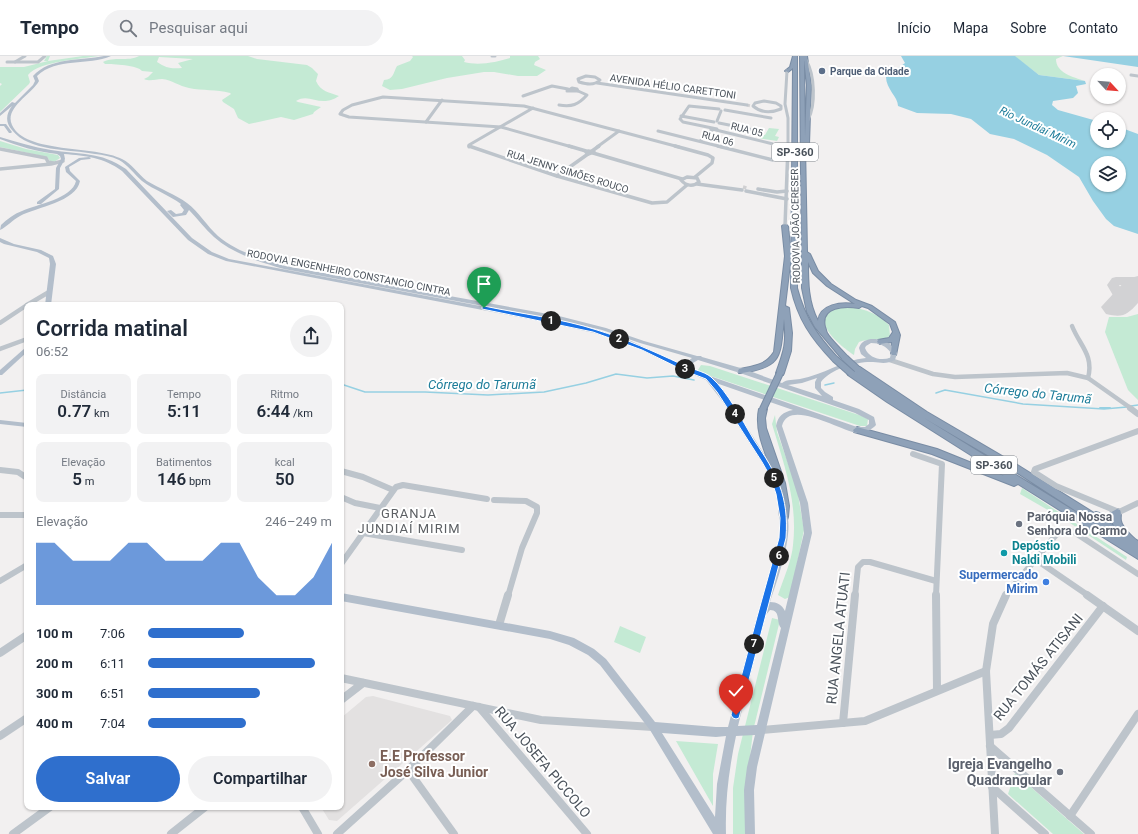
<!DOCTYPE html>
<html lang="pt">
<head>
<meta charset="utf-8">
<style>
  :root { --surface:#fff; --page:#f2f2f3; --text:#1f2937; --muted:#747a83; --line:#e0e1e3; --accent:#2f6fcd }
  body { margin:0; font-family:Roboto,sans-serif; background:var(--page); color:var(--text); height:100vh; display:flex; flex-direction:column; font-size:15px; white-space:nowrap }
  * { box-sizing:border-box; margin:0 }
  p { font-size:13px; color:var(--muted) }
  .icon { flex:none; width:22px; height:22px; fill:none; stroke:currentColor; stroke-width:2; stroke-linecap:round; stroke-linejoin:round }
  .map { position:relative; flex:1; overflow:hidden }
  .sheet { position:absolute; left:24px; top:246px; width:320px; height:508px; display:flex; flex-direction:column; background:var(--surface); border-radius:8px; box-shadow:0 1px 3px #0004 }
  .sheet>* { flex:none }
  .needle { width:26px; rotate:116deg }
  .tools { position:absolute; left:1090px; top:12px; display:grid; gap:8px }
  .tools a { display:grid; place-items:center; width:36px; height:36px; border-radius:50%; background:var(--surface); box-shadow:0 1px 3px #0004; font-size:20px }
  .pin { position:absolute; display:grid; place-items:center; width:34px; height:34px; color:#fff; margin:-41px -17px; border-radius:50% 50% 50% 0; rotate:-45deg; box-shadow:0 0 4px #0007 }
  .pin .icon { rotate:45deg }
  .km { position:absolute; width:20px; height:20px; margin:-10px; border-radius:50%; background:#222; color:#fff; font-size:11px; line-height:20px; text-align:center }
  .round { display:grid; place-items:center; flex:none; width:42px; height:42px; border-radius:21px; background:var(--page) }
  .headline { display:flex; align-items:center; justify-content:space-between; height:68px; padding:0 12px }
  h1 { font-size:22px; font-weight:600; line-height:30px }
  .figures { display:grid; grid-template-columns:repeat(3,1fr); gap:6px; height:68px; padding:4px 12px }
  .figures div { display:grid; align-content:center; border-radius:8px; background:var(--page); text-align:center }
  .figures b { font-size:17px; font-weight:600 }
  .figures small { font-size:11px; font-weight:400 }
  .figures p { font-size:11px }
  .chart { height:112px; padding:8px 12px }
  .chart p { display:flex; justify-content:space-between }
  .chart svg { width:100%; height:72px; margin-top:4px; fill:var(--accent); opacity:.7 }
  .button { display:flex; gap:8px; margin-top:auto; padding:8px 12px }
  .button a { flex:1; height:46px; border-radius:24px; background:var(--accent); color:#fff; font-size:16px; font-weight:600; line-height:46px; text-align:center }
  .button a+a { background:var(--page); color:var(--text) }
  ul { padding:0 12px; list-style:none; font-size:13px }
  li { display:grid; grid-template-columns:64px 48px 1fr; align-items:center; height:30px }
  li i { height:10px; border-radius:5px; background:var(--accent) }
  header { display:flex; align-items:center; gap:24px; box-sizing:border-box; height:56px; padding:0 20px; background:var(--surface); border-bottom:1px solid var(--line) }
  header strong { font-size:19px }
  nav { display:flex; gap:22px; margin-inline-start:auto; font-size:14px }
  .search { width:280px; height:36px; background:var(--page); display:flex; align-items:center; gap:10px; box-sizing:border-box; padding:0 14px; border-radius:22px; color:var(--muted); font-size:15px }
  .map>svg:first-child { display:block }
  .education { fill:#e3e1e1 }
  .green { fill:#c4ead4; fill-rule:evenodd }
  .water { fill:#96d0e2; fill-rule:evenodd }
  .lines { fill:none; stroke-linecap:round; stroke-linejoin:round }
  .stream-far1 { stroke:#96d0e2; stroke-width:1.5 }
  .stream { stroke:#96d0e2; stroke-width:2 }
  .taxiway { fill:#d2d2d4; fill-rule:evenodd }
  .runway { fill:#d2d2d4; fill-rule:evenodd }
  .minor-tunnel-far1 { stroke:#d0d0d2; stroke-width:3; stroke-dasharray:3 1.5; stroke-linecap:butt }
  .minor-tunnel { stroke:#d0d0d2; stroke-width:3.5; stroke-dasharray:3.5 2; stroke-linecap:butt }
  .highway-casing { stroke:#798ca4; stroke-width:2 }
  .minor-far4 { stroke:#bdc4cb; stroke-width:3 }
  .minor-far3 { stroke:#bdc4cb; stroke-width:3.5 }
  .minor-far2 { stroke:#bdc4cb; stroke-width:4.5 }
  .minor-far1 { stroke:#bdc4cb; stroke-width:6 }
  .minor { stroke:#bdc4cb; stroke-width:8 }
  .major { fill:#b3becb; fill-rule:evenodd }
  .highway { fill:#8ea1b8; fill-rule:evenodd }
  .highway-bridge-casing { stroke:#798ca4; stroke-width:8; stroke-linecap:butt }
  .highway-bridge { stroke:#8ea1b8; stroke-width:6 }
  .route { fill:#1a73e8; stroke:#fff }
  .service-dot { fill:#5c6f8a; stroke:#fff; stroke-width:1.5 }
  .worship-dot { fill:#6b7280; stroke:#fff; stroke-width:1.5 }
  .culture-dot { fill:#0f9aa8; stroke:#fff; stroke-width:1.5 }
  .shop-dot { fill:#3f7fe0; stroke:#fff; stroke-width:1.5 }
  .education-dot { fill:#8d6e63; stroke:#fff; stroke-width:1.5 }
  .labels { text-anchor:middle; stroke-width:4; stroke-linejoin:round; paint-order:stroke }
  .far-service-label { font-size:10px; font-weight:bold; fill:#4e5e75; stroke:#fff; text-anchor:start }
  .far-street-label { font-size:10px; fill:#4a525b; stroke:#fff }
  .far-water-label { font-size:11px; font-style:italic; fill:#1e7d9a; stroke:#fff }
  .shield { fill:#fff; stroke:#80868c; stroke-width:1 }
  .shield-label { font-size:11px; font-weight:bold; fill:#4a525b }
  .worship-label { font-size:12px; font-weight:bold; fill:#5b616d; stroke:#fff; text-anchor:start }
  .culture-label { font-size:12px; font-weight:bold; fill:#0d838f; stroke:#fff; text-anchor:start }
  .shop-label { font-size:12px; font-weight:bold; fill:#366cbe; stroke:#fff; text-anchor:end }
  .water-label { font-size:13px; font-style:italic; fill:#1e7d9a; stroke:#fff }
  .neighbourhood-label { font-size:13px; letter-spacing:1px; fill:#5d6064; stroke:#fff }
  .near-street-label { font-size:14px; fill:#4a525b; stroke:#fff }
  .near-education-label { font-size:14px; font-weight:bold; fill:#785e54; stroke:#fff; text-anchor:start }
  .near-worship-label { font-size:14px; font-weight:bold; fill:#5b616d; stroke:#fff; text-anchor:end }
</style>
</head>
<body>
<header>
<strong>Tempo</strong>
<div class="search"><svg class="icon" aria-label="search" viewBox="0 0 24 24"><circle cx="10" cy="10" r="6"/><path d="M15 15l6 6"/></svg>Pesquisar aqui</div>
<nav><a>Início</a><a>Mapa</a><a>Sobre</a><a>Contato</a></nav>
</header>
<div class="map">
<svg width="1138" height="778" viewBox="0 0 1138 778">
  <rect width="100%" height="100%" fill="#f2f0f0"/>
  <polygon class="education" points="373,640 450,660 452,664 337,765 329,764 321,751 341,751 341,662 366,641"/>
  <g class="green">
    <path d="M47,0H50L48,5L83,0H99C82,3 39,5 28,19L30,26L29,28L0,56V30L2,28L0,27V11H24L48,5H44Z"/>
    <path d="M139,0H248L257,3L307,9L312,12L318,18L316,25C321,36 329,36 339,40C320,53 310,36 296,45L298,46L321,51L314,56L313,58L294,64L281,61L249,68L238,62L234,53L223,46L222,44L231,38L230,37C216,33 203,35 189,32C179,30 172,24 162,23C155,23 151,26 144,23L148,21L153,16L142,15C138,9 113,8 105,8L103,6C114,0 128,6 139,0ZM159,1L193,3L178,7L182,12C171,13 166,12 157,6Z"/>
    <path d="M412,0H462L465,4L464,6C479,10 497,6 510,2V0H538L540,3L535,6L534,9L546,14L537,20H518L494,16H484L447,22L402,33L390,34L382,30L384,24C394,23 393,17 397,10L410,5L413,1Z"/>
    <path d="M1014,0H1063L1056,3C1056,17 1073,21 1085,25L1039,19Z"/>
    <polygon points="769,72 779,73 775,80 779,81 777,85 758,82 760,78 765,79"/>
    <polygon points="0,85 26,93 58,99 60,102 54,106 50,105 47,101 0,91"/>
    <path d="M840,251C860,251 875,255 889,269L890,280C881,286 869,282 859,286L855,293L854,299C838,288 806,262 840,251Z"/>
    <polygon points="1138,258 1138,344 1128,334 1105,276 1109,261 1127,261"/>
    <polygon points="701,309 710,310 862,360 868,363 867,370 860,370 702,317 698,314"/>
    <path d="M775,359L777,376L797,433L804,474L790,541L785,543L778,539C783,524 792,504 793,489C798,447 784,408 772,368Z"/>
    <polygon points="1022,432 1127,501 1126,504 1067,465 1020,438"/>
    <polygon points="772,562 780,564 753,675 745,744 745,778 733,778 733,732 738,698"/>
    <polygon points="620,570 646,581 640,597 614,586"/>
    <polygon points="676,685 718,688 713,718 713,750"/>
    <polygon points="1015,717 1084,778 1053,778 1008,738"/>
  </g>
  <g class="water">
    <path d="M901,0H1015L1039,19L1085,25L1086,28L1076,30L1078,37L1073,42L1053,45L1052,49L1058,54L1097,65V85H1119V71L1138,78V178L1114,170L1106,163L1093,145L1079,121L1047,99L1014,83L990,78L971,63L951,58L917,57L898,50C898,41 886,33 886,21L905,7ZM1097,107H1119V129H1097Z"/>
    <polygon points="1061,0 1138,0 1138,11 1063,0"/>
  </g>
  <g class="lines">
    <g class="stream-far1">
      <polyline points="341,328 365,336 425,336 488,339 544,336 586,327 616,318 647,322 673,320 694,324"/>
      <polyline points="825,329 834,327"/>
      <polyline points="0,337 27,334"/>
      <polyline points="936,337 945,334 1023,348 1104,353 1127,351"/>
      <polyline points="1131,350 1138,349"/>
    </g>
    <polyline class="stream" points="1100,352 1110,352"/>
    <polygon class="taxiway" points="1116,221 1138,221 1138,229 1119,229 1129,245 1128,248 1118,248 1107,229 1112,222"/>
    <path class="runway" d="M1138,220V247C1127,259 1123,262 1106,258L1101,251L1127,223Z"/>
    <polyline class="minor-tunnel-far1" points="747,49 751,50"/>
    <polyline class="minor-tunnel" points="743,131 747,132"/>
    <defs>
      <g id="highway">
        <path d="M793,0H797V232C805,262 817,279 837,301L839,303L837,305H833C811,282 798,263 791,232L793,12L788,16L785,15L790,11Z"/>
        <path d="M800,0H807L811,29L809,88L805,89L807,196L810,198L818,215L831,228L856,244L872,250L895,266L900,279L896,299H892L891,297L892,286L880,288L877,286L878,284L889,282L893,276L890,268L868,252L862,250L859,252C845,250 820,250 825,271C826,273 826,275 827,277C830,283 842,294 847,300L849,302L845,304H843L815,271L807,256L802,232ZM804,3L807,29L805,81ZM808,206L813,217L827,230L855,248C841,246 820,248 818,265C808,246 808,226 808,206Z"/>
        <path d="M785,168L788,170L791,200L785,250L789,252L792,277L791,295L784,317L783,319H777L776,317C784,295 787,287 784,263C780,300 783,311 742,317H739L738,315L739,313C754,310 765,310 774,296L785,200L782,170Z"/>
        <path d="M854,311H860L927,356L1019,410L1094,457L1096,456L1106,459L1117,453L1120,454C1122,458 1120,461 1121,465C1122,471 1133,482 1138,485V503L1018,428L1014,430L932,398L854,376L853,374L857,371L937,393L1004,420L887,346L848,319L847,317L848,315H854L920,359L854,315L853,313ZM924,362L1013,414L1110,477ZM1112,465L1114,470L1108,466Z"/>
        <path d="M763,350L767,353L765,362L766,372L785,427L789,450L788,461L787,464L784,465L781,464C778,457 780,444 778,436C773,409 753,381 759,353Z"/>
      </g>
    </defs>
    <use href="#highway" class="highway-casing"/>
    <g class="minor-far4">
      <polyline points="492,0 495,0"/>
      <path d="M806,4C815,19 816,49 808,64"/>
      <polyline points="7,6 38,6 45,0"/>
      <polyline points="15,6 25,0"/>
      <polyline points="787,15 785,48 788,62 788,91"/>
      <polyline points="1131,19 1138,20"/>
      <path d="M586,20L595,21L600,24C594,30 586,28 579,26L578,23Z"/>
      <polyline points="597,27 747,49"/>
      <polygon points="572,32 577,33 578,35 567,35"/>
      <polyline points="523,40 552,30 568,33"/>
      <path d="M764,45L776,47L781,50V53C771,57 761,57 753,50L755,47Z"/>
      <path d="M559,49C572,51 578,49 587,39L578,35"/>
      <polyline points="725,54 771,62"/>
      <polyline points="681,60 714,66"/>
      <polyline points="717,65 721,55"/>
      <polyline points="426,66 442,44"/>
      <polyline points="719,67 759,75"/>
      <polyline points="710,72 712,74 717,73 683,66 680,63 689,50 719,53"/>
      <polyline points="716,74 773,88"/>
      <polyline points="658,75 722,91"/>
      <polyline points="700,85 712,74"/>
      <polyline points="469,91 469,89 533,52"/>
      <polyline points="572,91 501,71 349,61 340,58 343,54 352,49 383,41 524,50 679,91"/>
      <polyline points="597,91 619,75"/>
    </g>
    <g class="minor-far3">
      <polyline points="469,90 557,120 652,147 667,146 687,129"/>
      <polyline points="569,90 586,95"/>
      <polyline points="675,90 708,99 713,102 712,107 695,121"/>
      <polyline points="718,90 773,104"/>
      <polyline points="0,93 46,102 48,106 53,107"/>
      <polygon points="588,95 594,96 588,98 586,96"/>
      <polyline points="592,95 599,90"/>
      <polyline points="593,97 682,123"/>
      <polyline points="0,113 51,108 63,105"/>
      <polyline points="557,120 588,98"/>
      <path d="M687,121L697,122L699,126C693,131 686,130 681,124Z"/>
      <polyline points="697,128 742,134"/>
      <polyline points="758,133 777,136 787,135"/>
      <polyline points="746,135 787,143"/>
      <polyline points="785,170 788,90"/>
    </g>
    <g class="minor-far2">
      <polyline points="27,249 49,236"/>
      <polyline points="0,267 27,249"/>
      <path d="M1072,270C1080,290 1094,299 1088,322"/>
      <polyline points="0,293 27,283"/>
      <polyline points="890,304 933,318 955,321 1067,317 1088,322 1132,353"/>
    </g>
    <g class="minor-far1">
      <polyline points="1130,352 1138,358"/>
      <polyline points="913,398 942,408 936,540"/>
      <polyline points="0,414 18,416 27,422"/>
      <polyline points="341,415 363,421 393,434"/>
      <polyline points="341,441 355,447 380,452"/>
      <polyline points="494,444 526,445 537,451 537,457 522,492 508,540"/>
      <polyline points="1119,456 1056,430 1034,416 1035,413 1138,375"/>
      <polyline points="1117,457 1138,447"/>
      <polyline points="0,459 27,459"/>
      <polyline points="363,477 462,494"/>
      <polyline points="1035,503 1089,540"/>
      <polyline points="341,508 396,431 403,429 487,443"/>
      <polyline points="0,525 27,509"/>
      <polyline points="855,540 858,511 863,506 870,506 936,525"/>
      <path d="M1005,540L1055,480C1061,474 1066,475 1074,476L1138,518"/>
    </g>
    <g class="minor">
      <polyline points="936,539 937,634"/>
      <polyline points="1087,539 1138,575"/>
      <polyline points="499,569 508,539"/>
      <polyline points="0,597 27,579"/>
      <polyline points="341,622 541,664 653,671"/>
      <polyline points="341,644 363,627"/>
      <polyline points="479,651 587,778"/>
      <polyline points="843,667 855,539"/>
      <polyline points="761,674 865,665 986,615"/>
      <polyline points="990,679 1001,678 1009,672 1103,550"/>
      <polyline points="0,680 27,662"/>
      <polyline points="990,690 1091,778"/>
      <polyline points="408,714 454,778"/>
      <polyline points="992,731 1045,778"/>
      <polyline points="302,751 318,778"/>
      <polyline points="1070,760 1138,658"/>
      <polyline points="13,778 50,751"/>
      <polyline points="171,778 205,751"/>
      <polyline points="337,778 408,714 473,650"/>
      <polyline points="995,778 986,615 993,568 1006,539"/>
    </g>
    <g class="major">
      <path d="M104,0H111C88,10 57,1 37,20L39,25C32,38 4,52 12,69C25,98 95,89 122,103C132,108 138,118 147,125C160,133 175,138 187,147C199,156 207,170 218,180C237,196 262,203 285,210L559,260L606,272L644,285L697,300H701L702,301L744,313L782,327C787,323 794,324 800,323C823,319 843,304 866,302L861,298L859,292C863,279 882,282 891,289C893,291 895,294 897,297L895,304C887,308 882,307 873,306C858,305 830,313 821,326V332L825,336L833,341V344L859,353L874,361L876,369C872,374 864,377 857,377C840,375 789,342 782,370L808,447L812,477L757,711L754,734L755,778H745L744,734L747,711L755,679L736,680C729,713 725,744 726,778H713L650,674L600,609L588,599L569,589L550,583L341,545V537L550,575L574,582L594,593L606,603L655,666L716,671H728L754,571L777,495L779,481L780,469L779,457L780,455L783,454L786,455C795,477 777,524 770,546C777,546 782,549 785,555L804,477L800,447L776,370C778,360 783,356 793,354L716,327L733,350L768,404L777,419L782,433L781,435H775L769,419L763,408L723,346L706,324L685,315L627,287L594,277L550,267L226,205L208,198L188,184L122,115C103,101 86,100 64,98L65,103L60,112L59,133L41,148H37V146L55,133L56,112L61,103L60,100L57,98C38,96 18,90 0,83V81C17,86 33,91 51,94C80,99 100,95 126,113L192,182L212,196L229,203L550,263L597,274L631,285L685,310L688,305L692,302L640,287L602,274L559,264L284,213C260,206 233,198 214,181C205,173 198,163 189,154L186,159L173,161L167,155L171,154L176,158L182,157L184,154L180,149L181,148C169,139 154,134 142,125C134,118 128,109 119,104C111,100 103,99 95,98C70,93 29,96 12,74C5,66 6,58 12,50L0,60V57L12,46L15,47L33,29L35,25L33,20C50,1 81,5 104,0ZM871,287C880,287 886,290 891,297L890,302C880,305 869,302 865,292L866,290ZM698,304L740,317L855,357L869,364V368L865,371H857L701,317L691,313L693,307ZM817,322L815,326V332L822,340L788,329L802,327ZM770,554C781,554 776,566 781,572L757,669L738,670L765,560ZM662,677L716,681L726,680L717,728L715,761Z"/>
      <polygon points="0,68 6,68 12,76 11,77 9,77 4,70 0,70"/>
      <path d="M89,101L91,102L90,103L81,104L69,111L70,115L80,125C76,146 37,151 20,160C12,164 7,171 0,174L1,169C7,163 14,158 22,155C37,148 72,143 76,125L66,116L65,111L79,102Z"/>
      <polygon points="0,182 14,188 41,194 53,200 56,208 51,249 45,249 50,208 49,202 37,196 4,188 0,186"/>
      <polygon points="27,291 27,296 2,319 0,319 0,314 25,292"/>
      <polygon points="0,364 27,367 27,371 0,368"/>
    </g>
    <use href="#highway" class="highway"/>
    <defs>
      <g id="highway-bridge">
        <polyline points="845,302 857,313"/>
        <polyline points="835,303 851,317"/>
        <polyline points="763,353 780,317"/>
      </g>
    </defs>
    <use href="#highway-bridge" class="highway-bridge-casing"/>
    <use href="#highway-bridge" class="highway-bridge"/>
  </g>
  <path class="route" d="M484,250C521,258 560,262 597,274C626,283 653,295 681,308C690,313 704,315 711,321C728,336 742,364 754,384C777,418 789,440 786,482L739,662L736,663L733,662L731,659L757,561L779,482L780,462L776,438L770,420L762,406L717,336L706,323L685,315L642,294L593,276L482,253V251Z"/>
  <circle class="service-dot" cx="822" cy="15" r="4"/>
  <g class="worship-dot">
    <circle cx="1019" cy="468" r="4"/>
    <circle cx="1060" cy="716" r="4"/>
  </g>
  <circle class="culture-dot" cx="1004" cy="497" r="4"/>
  <circle class="shop-dot" cx="1046" cy="526" r="4"/>
  <circle class="education-dot" cx="372" cy="708" r="4"/>
  <g class="labels">
    <g class="far-service-label">
      <text x="830" y="19">Parque da Cidade</text>
    </g>
    <g class="far-street-label">
      <text transform="translate(673 30) rotate(8)" y="4">AVENIDA HÉLIO CARETTONI</text>
      <text transform="translate(747 73) rotate(14)" y="4">RUA 05</text>
      <text transform="translate(718 82) rotate(15)" y="4">RUA 06</text>
      <text transform="translate(568 115) rotate(17)" y="4">RUA JENNY SIMÕES ROUCO</text>
      <text transform="translate(795 170) rotate(-91)" y="4">RODOVIA JOÃO CERESER</text>
      <text transform="translate(349 216) rotate(11)" y="4">RODOVIA ENGENHEIRO CONSTANCIO CINTRA</text>
    </g>
    <g class="far-water-label">
      <text transform="translate(1038 71) rotate(25)" y="4">Rio Jundiaí Mirim</text>
    </g>
    <g class="shield">
      <rect x="772" y="87" width="46" height="18" rx="3"/>
      <rect x="971" y="400" width="46" height="18" rx="3"/>
    </g>
    <g class="shield-label">
      <text x="795" y="100">SP-360</text>
      <text x="994" y="413">SP-360</text>
    </g>
    <g class="worship-label">
      <text x="1027" y="465">Paróquia Nossa<tspan x="1027" dy="14">Senhora do Carmo</tspan></text>
    </g>
    <g class="culture-label">
      <text x="1012" y="494">Depóstio<tspan x="1012" dy="14">Naldi Mobili</tspan></text>
    </g>
    <g class="shop-label">
      <text x="1038" y="523">Supermercado<tspan x="1038" dy="14">Mirim</tspan></text>
    </g>
    <g class="water-label">
      <text x="482" y="333">Córrego do Tarumã</text>
      <text transform="translate(1038 337) rotate(6)" y="5">Córrego do Tarumã</text>
    </g>
    <g class="neighbourhood-label">
      <text x="409" y="462">GRANJA<tspan x="409" dy="15">JUNDIAÍ MIRIM</tspan></text>
    </g>
    <g class="near-street-label">
      <text transform="translate(838 582) rotate(-84)" y="5">RUA ANGELA ATUATI</text>
      <text transform="translate(1038 611) rotate(-51)" y="5">RUA TOMÁS ATISANI</text>
      <text transform="translate(543 706) rotate(50)" y="5">RUA JOSEFA PICCOLO</text>
    </g>
    <g class="near-education-label">
      <text x="380" y="705">E.E Professor<tspan x="380" dy="16">José Silva Junior</tspan></text>
    </g>
    <g class="near-worship-label">
      <text x="1052" y="713">Igreja Evangelho<tspan x="1052" dy="16">Quadrangular</tspan></text>
    </g>
  </g>
</svg>
<div class="tools">
<a><svg class="needle" viewBox="-14 -14 28 28"><path d="M0-13l5 13h-10z" fill="#e53935"/><path d="M0 13l5-13h-10z" fill="#747a83"/></svg></a>
<a><svg class="icon" aria-label="locate" viewBox="0 0 24 24"><circle cx="12" cy="12" r="6"/><path d="M12 2v4M12 18v4M2 12h4M18 12h4"/></svg></a>
<a><svg class="icon" aria-label="layers" viewBox="0 0 24 24"><path d="M12 4l9 5-9 5-9-5zM3 14l9 5 9-5"/></svg></a>
</div>
<div class="pin" style="left:484px;top:252px;background:#1e9e55"><svg class="icon" aria-label="arrive" viewBox="0 0 24 24"><path d="M6 21V4h12l-3 4 3 4H6"/></svg></div>
<div class="pin" style="left:736px;top:659px;background:#d93025"><svg class="icon" aria-label="check" viewBox="0 0 24 24"><path d="M5 12l5 5 9-10"/></svg></div>
<b class="km" style="left:551px;top:265px">1</b>
<b class="km" style="left:619px;top:283px">2</b>
<b class="km" style="left:685px;top:313px">3</b>
<b class="km" style="left:735px;top:358px">4</b>
<b class="km" style="left:774px;top:422px">5</b>
<b class="km" style="left:779px;top:500px">6</b>
<b class="km" style="left:754px;top:588px">7</b>
<section class="sheet">
<div class="headline"><div><h1>Corrida matinal</h1><p>06:52</p></div><a class="round"><svg class="icon" aria-label="share" viewBox="0 0 24 24"><path d="M12 15V3M7 8l5-5 5 5M5 13v7h14v-7"/></svg></a></div>
<div class="figures">
<div><p>Distância</p><b>0.77<small> km</small></b></div>
<div><p>Tempo</p><b>5:11</b></div>
<div><p>Ritmo</p><b>6:44<small> /km</small></b></div>
</div>
<div class="figures">
<div><p>Elevação</p><b>5<small> m</small></b></div>
<div><p>Batimentos</p><b>146<small> bpm</small></b></div>
<div><p>kcal</p><b>50</b></div>
</div>
<div class="chart"><p><span>Elevação</span>246–249 m</p>
<svg viewBox="0 0 160 44" preserveAspectRatio="none"><path d="M0 44V6L10 6L20 17L30 17L40 17L50 6L60 6L70 17L80 17L90 17L100 6L110 6L120 27L130 38L140 38L150 27L160 6V44z"/></svg>
</div>
<ul>
<li><b>100 m</b>7:06<i style="width:52%"></i></li>
<li><b>200 m</b>6:11<i style="width:91%"></i></li>
<li><b>300 m</b>6:51<i style="width:61%"></i></li>
<li><b>400 m</b>7:04<i style="width:53%"></i></li>
</ul>
<div class="button"><a>Salvar</a><a>Compartilhar</a></div>
</section>
</div>
</body>
</html>
